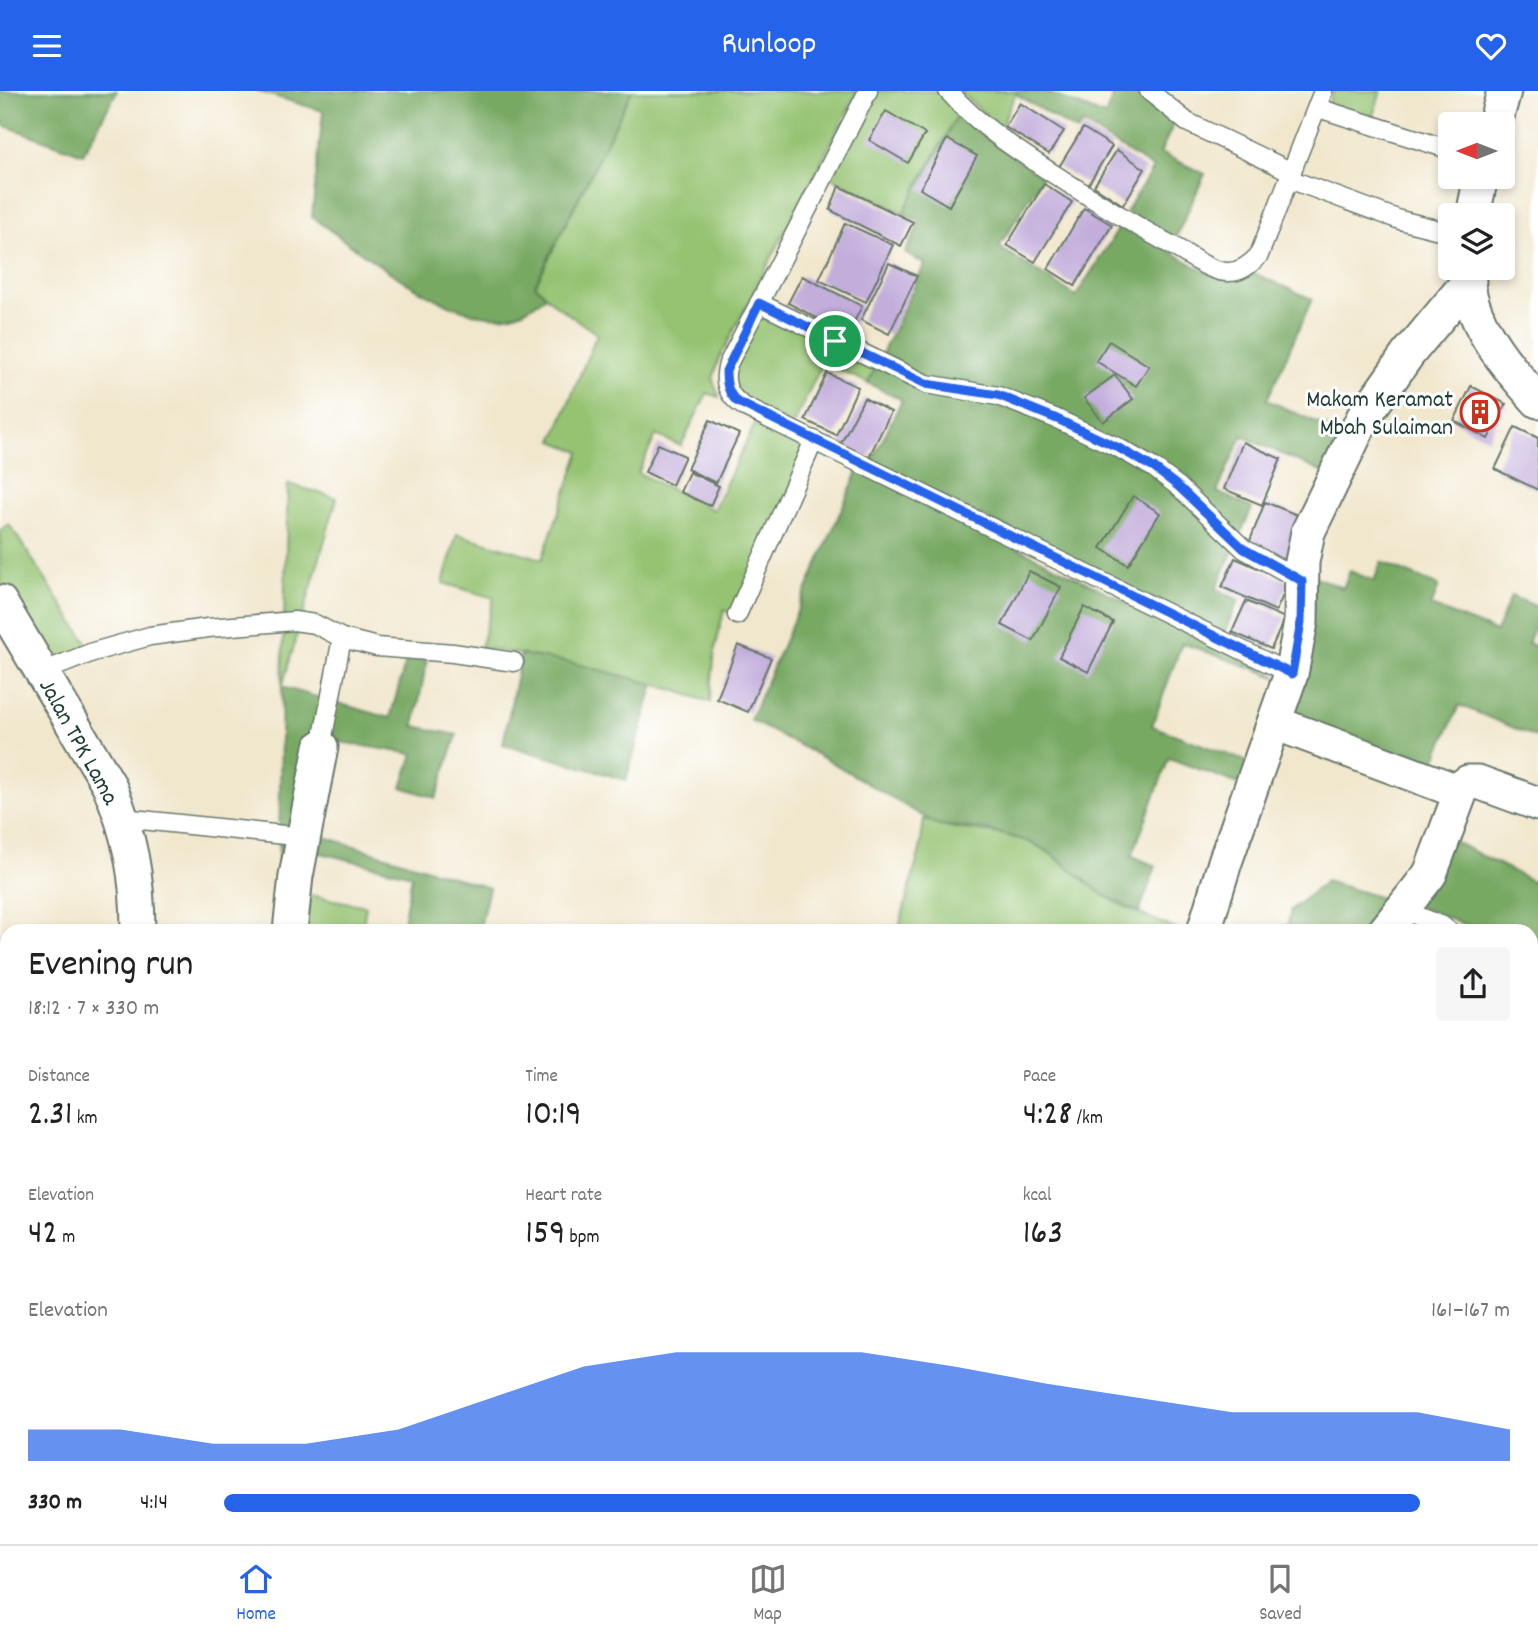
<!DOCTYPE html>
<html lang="en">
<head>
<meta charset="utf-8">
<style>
  :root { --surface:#fff; --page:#f6f6f6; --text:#202124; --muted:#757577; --line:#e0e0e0; --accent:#2563eb }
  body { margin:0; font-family:Dekko,sans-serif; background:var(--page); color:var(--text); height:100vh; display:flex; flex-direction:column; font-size:26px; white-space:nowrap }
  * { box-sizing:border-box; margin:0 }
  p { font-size:23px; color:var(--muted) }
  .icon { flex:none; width:38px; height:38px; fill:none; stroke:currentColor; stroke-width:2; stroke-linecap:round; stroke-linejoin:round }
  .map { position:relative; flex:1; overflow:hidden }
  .details { position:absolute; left:0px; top:833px; width:1538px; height:621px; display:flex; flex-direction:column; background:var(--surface); border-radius:21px 21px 0 0; box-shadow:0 4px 10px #0003 }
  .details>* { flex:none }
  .needle { width:46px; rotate:270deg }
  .fabs { position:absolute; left:1438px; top:21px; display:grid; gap:14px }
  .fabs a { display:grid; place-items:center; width:77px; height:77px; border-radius:7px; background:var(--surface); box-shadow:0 4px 10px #0003; font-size:35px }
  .pin { position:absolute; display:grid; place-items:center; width:60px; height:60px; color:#fff; margin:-30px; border:4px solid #fff; border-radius:50%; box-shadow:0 2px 7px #0007 }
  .round { display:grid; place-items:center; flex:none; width:74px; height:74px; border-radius:7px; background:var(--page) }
  .overview { display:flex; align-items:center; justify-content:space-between; height:119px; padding:0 28px }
  h1 { font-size:38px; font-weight:600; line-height:52px }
  .stats { display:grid; grid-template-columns:repeat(3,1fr); gap:10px; height:119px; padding:7px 28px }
  .stats div { display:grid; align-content:center }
  .stats b { font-size:35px; font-weight:600 }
  .stats small { font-size:19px; font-weight:400 }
  .stats p { font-size:19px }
  .chart { height:196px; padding:14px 28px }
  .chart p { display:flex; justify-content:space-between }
  .chart svg { width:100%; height:126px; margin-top:7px; fill:var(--accent); opacity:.7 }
  ul { padding:0 28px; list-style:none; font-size:23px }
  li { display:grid; grid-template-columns:112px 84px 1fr; align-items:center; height:52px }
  li i { height:18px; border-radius:9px; background:var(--accent) }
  header { display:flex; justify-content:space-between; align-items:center; height:91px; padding:0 28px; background:var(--accent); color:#fff; font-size:32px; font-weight:600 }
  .menu { display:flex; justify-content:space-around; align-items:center; height:98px; border-top:2px solid var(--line); background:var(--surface); font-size:19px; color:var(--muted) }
  .menu a { display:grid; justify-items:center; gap:4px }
  .menu .active { color:var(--accent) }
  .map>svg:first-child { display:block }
  .green { fill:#95c372; stroke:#5a8053; stroke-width:2 }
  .forest { fill:#78a964; stroke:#4c734c; stroke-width:2 }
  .building { fill:#c2addb }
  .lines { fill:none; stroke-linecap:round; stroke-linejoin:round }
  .service-casing { stroke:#68786a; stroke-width:21 }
  .minor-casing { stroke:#68786a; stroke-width:37 }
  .service { stroke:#fff; stroke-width:18 }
  .minor { stroke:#fff; stroke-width:33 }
  .route-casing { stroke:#fff; stroke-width:14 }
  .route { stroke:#2563eb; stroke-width:9 }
  .labels { text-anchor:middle; stroke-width:6; stroke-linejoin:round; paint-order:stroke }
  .poi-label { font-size:24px; fill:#1f3d34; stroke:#fff; text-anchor:end }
  .street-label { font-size:24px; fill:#1f3d34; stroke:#fff }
</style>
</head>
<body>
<header><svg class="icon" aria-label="menu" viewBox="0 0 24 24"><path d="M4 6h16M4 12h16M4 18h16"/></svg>Runloop<svg class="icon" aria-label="heart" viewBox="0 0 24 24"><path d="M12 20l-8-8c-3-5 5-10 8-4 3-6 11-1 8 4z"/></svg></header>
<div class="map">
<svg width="1538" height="1453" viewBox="0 0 1538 1453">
  <rect width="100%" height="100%" fill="#fff"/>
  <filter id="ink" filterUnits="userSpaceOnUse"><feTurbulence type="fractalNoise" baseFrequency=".0143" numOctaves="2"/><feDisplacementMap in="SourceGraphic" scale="14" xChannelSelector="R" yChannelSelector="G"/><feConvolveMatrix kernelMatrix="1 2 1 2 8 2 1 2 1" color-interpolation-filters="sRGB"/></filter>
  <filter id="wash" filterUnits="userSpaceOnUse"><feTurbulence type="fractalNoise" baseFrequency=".00686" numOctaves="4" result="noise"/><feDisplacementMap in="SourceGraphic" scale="28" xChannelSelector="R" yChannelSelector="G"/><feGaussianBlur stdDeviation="1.57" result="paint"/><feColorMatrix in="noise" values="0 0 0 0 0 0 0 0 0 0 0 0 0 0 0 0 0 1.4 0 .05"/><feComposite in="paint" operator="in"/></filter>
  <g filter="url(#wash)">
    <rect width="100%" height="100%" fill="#f1e7cd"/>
    <g class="green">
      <path d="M632,0H858L718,270L713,289L719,306L707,302L681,355L656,344L638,382L713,419L758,327L818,357L743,527L724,519L715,559L710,611C635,585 559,568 480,557L494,507L443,492L457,443L542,468L580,361L553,350L597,243L557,215L535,195Z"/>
      <polygon points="875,0 937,0 958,23 903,122 830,86"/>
      <polygon points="959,0 1017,0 1000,37"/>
      <polygon points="1333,0 1381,0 1371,31 1327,17"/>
      <polygon points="766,209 881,265 868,292 823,271 793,334 746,310 732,295 733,275"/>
      <polygon points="288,393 337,407 282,596"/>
      <polygon points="9,433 93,561 51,578 0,491 0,439"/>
      <path d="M924,728C958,743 995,737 1029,751C1056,762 1075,784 1099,801C1123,818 1154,828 1181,840H898L920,759Z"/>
      <polygon points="278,798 366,815 362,840 276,840"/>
      <polygon points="1531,1393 1538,1393 1538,1453 1477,1453 1477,1447 1531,1447"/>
    </g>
    <g class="forest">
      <polygon points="0,0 117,0 83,63 0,33"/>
      <path d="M257,0H632L535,194L546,205C534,214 522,223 507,225C448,233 359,159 312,126L323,20Z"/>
      <polygon points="1017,0 1044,0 1105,25 1115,0 1136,0 1174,32 1160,62 1205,83 1175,148 1126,121 1153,77 1083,33 1077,41 1016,3"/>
      <polygon points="958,23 973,37 1042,86 999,156 1076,205 1122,132 1209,183 1251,181 1312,208 1267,309 1342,343 1324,382 1242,345 1217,401 1252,417 1216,498 1239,509 1224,542 871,372 902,309 868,292 925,173 905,162 920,131 903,122"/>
      <polygon points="859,378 1277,586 1182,552 1152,635 1248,671 1241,694 1169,667 1132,765 1156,775 1139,821 1102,803 1049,761 1030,751 987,739 938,734 826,668 750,629"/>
      <polygon points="1381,471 1439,495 1431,515 1496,541 1511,505 1538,516 1538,528 1528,552 1538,556 1538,647 1459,614 1431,679 1288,625 1310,484 1343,497 1350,480 1374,490"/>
      <polygon points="521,563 573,572 654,593 626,689 503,653"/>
      <polygon points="407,566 427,569 414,635 457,644 436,707 402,696 413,663 315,647 293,736 489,797 479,840 427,840 402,837 412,784 288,754 278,798 282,596 390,627"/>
      <polygon points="1451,749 1538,793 1538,1122 1531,1120 1531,840 1480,840 1415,814"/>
      <polygon points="1326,790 1395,811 1373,840 1286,840 1291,819"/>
    </g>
    <g id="blocks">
      <g class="building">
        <polygon points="1020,12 1064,40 1049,63 1005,36"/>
        <polygon points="886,20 925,43 908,72 869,49"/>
        <polygon points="1083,37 1112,55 1088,94 1059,76"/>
        <polygon points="947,48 977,65 949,115 920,98"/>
        <polygon points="1117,59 1145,78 1123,114 1094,95"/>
        <polygon points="1044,93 1072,111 1035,171 1007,154"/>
        <polygon points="839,95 913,131 901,155 830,119"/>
        <polygon points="1084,117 1112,134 1075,195 1048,178"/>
        <polygon points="845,132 893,154 866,211 819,189"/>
        <polygon points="889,172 917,185 889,243 861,229"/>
        <polygon points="802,185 862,215 848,243 788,212"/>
        <polygon points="1109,250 1149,275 1136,295 1096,270"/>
        <polygon points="827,282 858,296 836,344 805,329"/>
        <polygon points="1115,284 1133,308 1103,331 1084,307"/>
        <polygon points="1471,295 1506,313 1488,348 1454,330"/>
        <polygon points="864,307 891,321 868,368 840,354"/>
        <polygon points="710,329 739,343 716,392 687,378"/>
        <polygon points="1515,336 1538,347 1538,399 1495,378"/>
        <polygon points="1243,351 1281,368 1262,414 1224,398"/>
        <polygon points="658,353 685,365 672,394 645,381"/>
        <polygon points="689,381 719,395 710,415 680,401"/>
        <polygon points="1133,405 1160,422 1128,474 1101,457"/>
        <polygon points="1265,411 1305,427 1287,471 1248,455"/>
        <polygon points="1235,467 1289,491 1276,520 1222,496"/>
        <polygon points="1029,480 1061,496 1033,550 1002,534"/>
        <polygon points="1246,510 1285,527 1271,558 1232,541"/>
        <polygon points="1084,516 1113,531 1088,581 1059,566"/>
        <polygon points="738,554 771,567 748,621 717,608"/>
        <polygon points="56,1447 111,1447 108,1453 53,1453"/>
        <polygon points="953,1447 996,1447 1012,1453 951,1453"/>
      </g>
    </g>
  </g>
  <g filter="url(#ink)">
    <use href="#blocks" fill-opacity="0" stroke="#68786a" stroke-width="2"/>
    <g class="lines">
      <defs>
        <g id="service">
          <path d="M868,0L728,273C722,291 728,306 745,316L1291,583"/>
          <path d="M948,0C981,37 1021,62 1063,89C1099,112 1136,135 1173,155C1189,164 1209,180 1226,181C1240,182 1250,174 1259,164L1323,0"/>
          <polyline points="1149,0 1187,31 1292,81"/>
          <polyline points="1318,17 1451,59"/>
          <polyline points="1289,88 1400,129 1451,142"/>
          <polyline points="759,212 926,293 998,305 1057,328 1117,356 1154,377 1179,396 1244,458 1302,490"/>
          <polyline points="737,524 814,349"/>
          <polyline points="42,581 93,561 150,545 208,537 294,530 315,533 342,547 377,556 453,562 514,571"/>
          <polyline points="321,656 342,547"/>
          <polyline points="123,727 303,746"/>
          <polyline points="1403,819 1441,834 1449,840"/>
        </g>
        <g id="minor">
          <polyline points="1495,33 1504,0"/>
          <polyline points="1473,124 1481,86"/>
          <path d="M1467,177C1466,228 1505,274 1538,310"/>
          <path d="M0,511L109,694C130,744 138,786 138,840"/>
          <polyline points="1275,632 1460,701"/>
          <polyline points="290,840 296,785 321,656"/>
          <polyline points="1204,840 1225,771 1291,583 1301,531 1302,471 1308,441 1363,327 1408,263 1469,190"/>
          <polyline points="1385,840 1430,783 1463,695 1468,691 1478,691 1538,713"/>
          <polyline points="1531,1380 1538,1380"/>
          <polyline points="266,1447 268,1453"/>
          <polyline points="668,1453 671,1447"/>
          <polyline points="868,1453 870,1447"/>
          <polyline points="1334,1453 1335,1447"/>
        </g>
      </defs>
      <use href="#service" class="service-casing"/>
      <use href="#minor" class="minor-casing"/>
      <use href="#service" class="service"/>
      <use href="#minor" class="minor"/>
    </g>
  </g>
  <g class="lines" filter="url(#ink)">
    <defs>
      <path id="route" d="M759,212L926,293L998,304L1057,328L1117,356L1154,377L1179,396L1244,458L1302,490L1301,531L1292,583L736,310C728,301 726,293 726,280Z"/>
    </defs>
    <use href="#route" class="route-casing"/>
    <use href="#route" class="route"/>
  </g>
  <defs>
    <symbol id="building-ring" viewBox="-11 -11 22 22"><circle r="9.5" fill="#fff" stroke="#c8321e" stroke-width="1.5"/><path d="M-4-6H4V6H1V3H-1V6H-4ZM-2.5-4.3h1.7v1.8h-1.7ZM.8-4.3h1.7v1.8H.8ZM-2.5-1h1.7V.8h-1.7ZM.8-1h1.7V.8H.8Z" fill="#c8321e"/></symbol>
  </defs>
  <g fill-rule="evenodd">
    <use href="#building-ring" x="1458" y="299" width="44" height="44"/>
  </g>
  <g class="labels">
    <g class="poi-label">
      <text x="1453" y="315">Makam Keramat<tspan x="1453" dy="28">Mbah Sulaiman</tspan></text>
    </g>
    <g class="street-label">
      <text transform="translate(80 650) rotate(61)" y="8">Jalan TPK Lama</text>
    </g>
  </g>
</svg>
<div class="fabs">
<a><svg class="needle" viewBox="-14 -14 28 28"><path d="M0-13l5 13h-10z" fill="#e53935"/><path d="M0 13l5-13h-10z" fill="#757577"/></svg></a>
<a><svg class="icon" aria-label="layers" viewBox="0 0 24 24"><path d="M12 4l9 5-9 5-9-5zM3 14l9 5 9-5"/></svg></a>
</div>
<div class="pin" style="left:835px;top:250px;background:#1e9e55"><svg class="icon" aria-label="arrive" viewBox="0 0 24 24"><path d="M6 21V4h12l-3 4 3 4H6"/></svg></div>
<section class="details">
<div class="overview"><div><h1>Evening run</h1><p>18:12 · 7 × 330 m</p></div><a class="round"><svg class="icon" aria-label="share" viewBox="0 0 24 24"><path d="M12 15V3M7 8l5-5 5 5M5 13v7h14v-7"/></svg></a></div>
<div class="stats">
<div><p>Distance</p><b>2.31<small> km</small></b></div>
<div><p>Time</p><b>10:19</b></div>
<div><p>Pace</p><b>4:28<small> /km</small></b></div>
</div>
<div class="stats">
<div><p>Elevation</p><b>42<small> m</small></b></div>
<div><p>Heart rate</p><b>159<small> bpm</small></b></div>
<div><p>kcal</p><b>163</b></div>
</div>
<div class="chart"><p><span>Elevation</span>161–167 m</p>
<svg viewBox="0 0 160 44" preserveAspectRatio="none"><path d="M0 44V33L10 33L20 38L30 38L40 33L50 22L60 11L70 6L80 6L90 6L100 11L110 17L120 22L130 27L140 27L150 27L160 33V44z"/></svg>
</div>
<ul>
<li><b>330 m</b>4:14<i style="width:93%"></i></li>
</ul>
</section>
</div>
<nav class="menu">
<a class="active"><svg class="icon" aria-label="home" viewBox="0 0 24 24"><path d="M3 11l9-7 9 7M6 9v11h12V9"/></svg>Home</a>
<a><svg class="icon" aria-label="map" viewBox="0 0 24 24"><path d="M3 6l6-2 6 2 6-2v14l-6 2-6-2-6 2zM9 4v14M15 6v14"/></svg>Map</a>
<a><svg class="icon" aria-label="saved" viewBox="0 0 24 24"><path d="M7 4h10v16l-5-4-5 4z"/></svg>Saved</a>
</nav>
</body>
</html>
